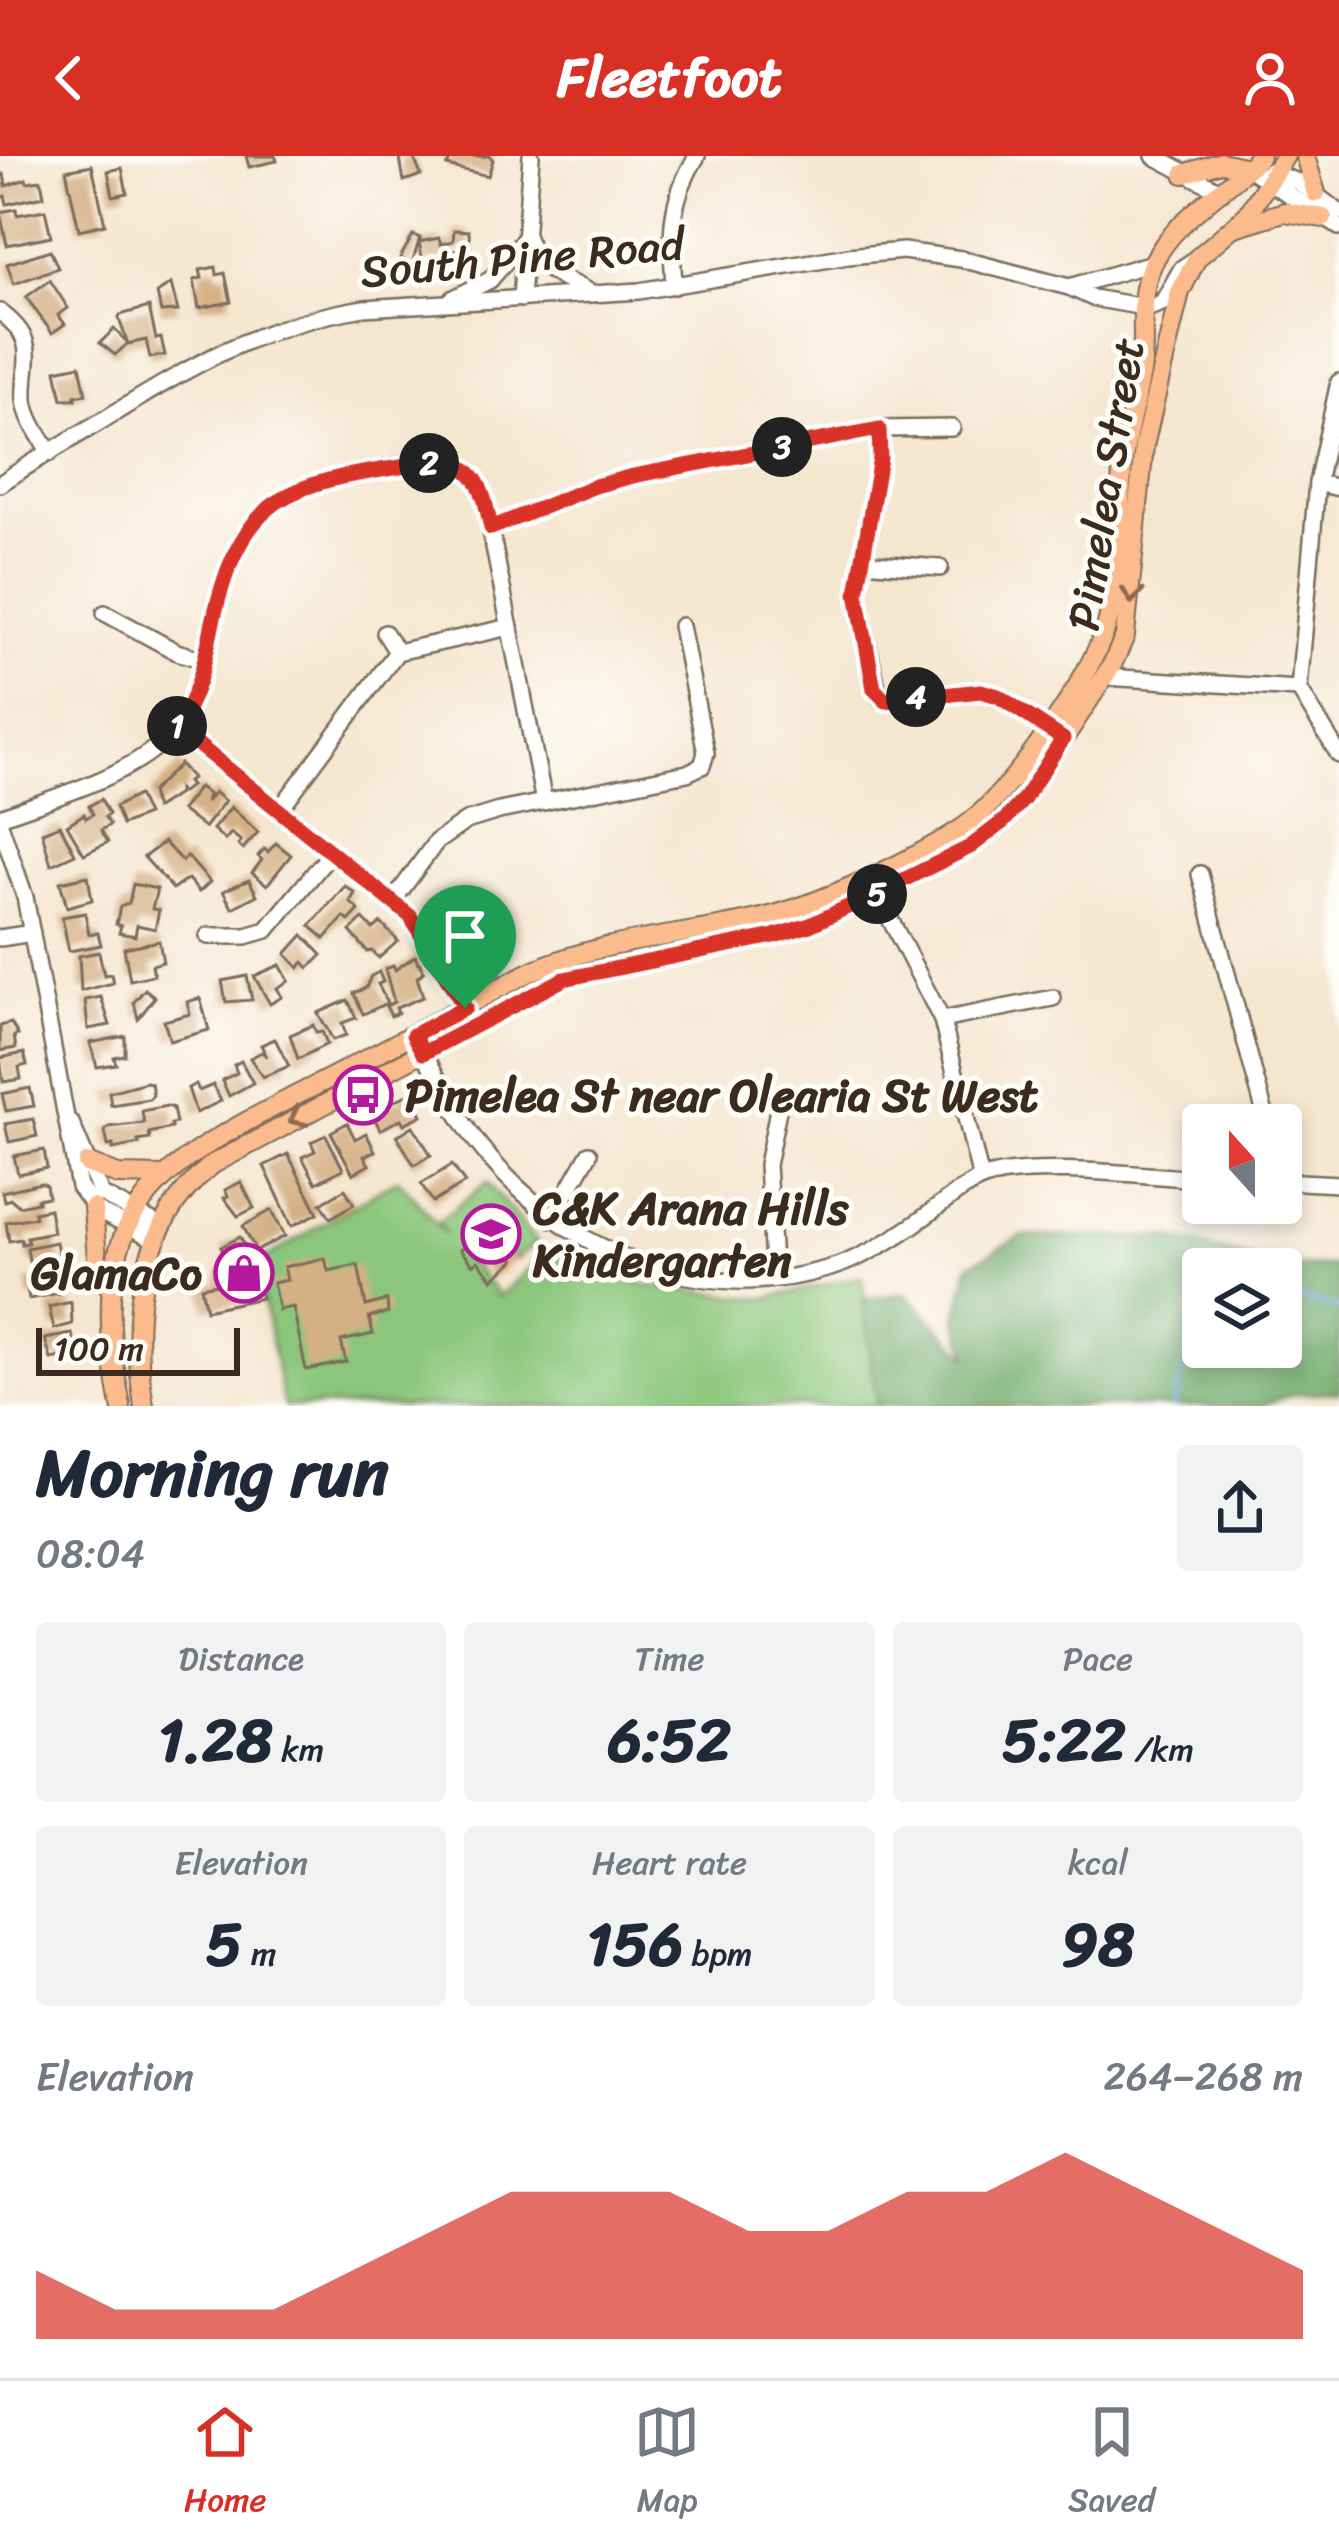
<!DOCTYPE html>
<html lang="en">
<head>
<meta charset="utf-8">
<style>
  :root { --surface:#fff; --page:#f2f2f3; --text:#1f2937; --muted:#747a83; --line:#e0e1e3; --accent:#d93025 }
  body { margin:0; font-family:Sriracha,sans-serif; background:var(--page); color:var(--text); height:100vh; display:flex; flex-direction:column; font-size:45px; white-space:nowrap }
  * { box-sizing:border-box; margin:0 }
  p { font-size:39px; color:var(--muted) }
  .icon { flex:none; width:66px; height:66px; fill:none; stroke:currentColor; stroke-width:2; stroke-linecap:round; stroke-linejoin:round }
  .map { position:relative; height:1250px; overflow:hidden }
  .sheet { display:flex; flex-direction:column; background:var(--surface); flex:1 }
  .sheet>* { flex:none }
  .needle { width:78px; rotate:339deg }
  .fabs { position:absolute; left:1182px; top:948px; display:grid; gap:24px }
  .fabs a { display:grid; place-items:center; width:120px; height:120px; border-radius:12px; background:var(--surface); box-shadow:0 6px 18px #0003; font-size:60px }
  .scale { position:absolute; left:36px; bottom:30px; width:204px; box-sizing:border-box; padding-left:12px; border:6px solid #3b2a1e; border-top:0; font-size:33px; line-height:42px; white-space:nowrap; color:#3b2a1e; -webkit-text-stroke:9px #fdfcf7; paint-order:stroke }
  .pin { position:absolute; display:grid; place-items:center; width:102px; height:102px; color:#fff; margin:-123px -51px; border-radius:50% 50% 50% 0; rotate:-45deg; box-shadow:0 0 12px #0007 }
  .pin .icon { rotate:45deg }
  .km { position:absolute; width:60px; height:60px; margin:-30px; border-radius:50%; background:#222; color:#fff; font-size:33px; line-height:60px; text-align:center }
  .round { display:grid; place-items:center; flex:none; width:126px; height:126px; border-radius:12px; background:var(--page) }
  .headline { display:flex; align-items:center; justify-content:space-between; height:204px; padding:0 36px }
  h1 { font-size:66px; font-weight:700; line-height:90px }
  .figures { display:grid; grid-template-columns:repeat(3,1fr); gap:18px; height:204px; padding:12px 36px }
  .figures div { display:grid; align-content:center; border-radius:12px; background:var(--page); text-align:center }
  .figures b { font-size:60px; font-weight:700 }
  .figures small { font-size:33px; font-weight:400 }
  .figures p { font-size:33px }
  .chart { height:336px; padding:24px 36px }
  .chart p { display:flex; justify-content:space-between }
  .chart svg { width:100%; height:216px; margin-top:12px; fill:var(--accent); opacity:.7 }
  header { display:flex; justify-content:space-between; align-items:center; height:156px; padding:0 36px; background:var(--accent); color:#fff; font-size:54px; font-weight:700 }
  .tab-bar { display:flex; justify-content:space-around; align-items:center; height:168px; border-top:3px solid var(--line); background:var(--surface); font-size:33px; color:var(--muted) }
  .tab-bar a { display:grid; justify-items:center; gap:6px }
  .tab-bar .current { color:var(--accent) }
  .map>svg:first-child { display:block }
  .green { fill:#8bc67b; stroke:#63784c; stroke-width:3 }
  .forest { fill:#70ab6b; stroke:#566a44; stroke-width:3; fill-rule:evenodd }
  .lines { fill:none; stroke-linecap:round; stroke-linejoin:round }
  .stream { stroke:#6fa8de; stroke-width:4.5 }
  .building { fill:#d5b085 }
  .minor-casing { stroke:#7c6c5c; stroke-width:20 }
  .major-casing { stroke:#7c6c5c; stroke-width:22 }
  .minor { stroke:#fff; stroke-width:15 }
  .major { stroke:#fbbb8c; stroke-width:18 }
  .oneway { stroke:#916b50 }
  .route-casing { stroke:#fff; stroke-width:24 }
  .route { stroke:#d93025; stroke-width:15 }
  .labels { text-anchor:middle; stroke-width:10; stroke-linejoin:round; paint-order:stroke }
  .street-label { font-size:45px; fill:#3b2a1e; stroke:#fdfcf7 }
  .poi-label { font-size:45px; font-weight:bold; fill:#3b2a1e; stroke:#fdfcf7; text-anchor:start }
</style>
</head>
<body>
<header><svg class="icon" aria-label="back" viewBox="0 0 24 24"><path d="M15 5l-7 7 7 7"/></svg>Fleetfoot<svg class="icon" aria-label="person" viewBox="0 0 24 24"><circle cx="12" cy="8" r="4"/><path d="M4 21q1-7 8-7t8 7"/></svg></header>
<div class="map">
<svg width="1339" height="1250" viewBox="0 0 1339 1250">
  <rect width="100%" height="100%" fill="#fdfcf7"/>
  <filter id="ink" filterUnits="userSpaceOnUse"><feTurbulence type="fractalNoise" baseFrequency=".00833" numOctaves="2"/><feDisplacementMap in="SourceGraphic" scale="24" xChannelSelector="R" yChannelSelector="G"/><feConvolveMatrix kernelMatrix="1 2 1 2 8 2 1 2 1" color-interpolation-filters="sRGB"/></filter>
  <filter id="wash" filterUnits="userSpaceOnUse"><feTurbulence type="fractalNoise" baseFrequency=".004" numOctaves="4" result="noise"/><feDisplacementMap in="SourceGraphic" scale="48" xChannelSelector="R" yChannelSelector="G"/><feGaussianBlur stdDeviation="2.7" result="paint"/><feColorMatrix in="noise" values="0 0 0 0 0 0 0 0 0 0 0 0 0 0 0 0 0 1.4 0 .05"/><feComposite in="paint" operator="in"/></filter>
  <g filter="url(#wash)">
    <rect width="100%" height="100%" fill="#f5e6cf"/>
    <polygon class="green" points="398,1023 446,1078 438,1066 487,1026 537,1086 515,1104 488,1071 460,1094 499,1140 551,1093 646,1129 763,1143 862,1120 877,1250 284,1250 256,1108"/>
    <path class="forest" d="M1022,1080L1170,1081L1285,1111L1339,1110V1236L1294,1238L1260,1250H877L863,1144L905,1137L969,1202L957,1163L969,1109ZM1203,1113H1281V1191H1203Z"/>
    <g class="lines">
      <g class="stream">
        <polyline points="1281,1139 1339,1152"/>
        <polyline points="1174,1250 1193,1182 1203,1164"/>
      </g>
    </g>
    <g id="blocks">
      <g class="building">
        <polygon points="246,0 275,0 277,5 249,11"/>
        <polygon points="413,0 421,19 404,25 400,3"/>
        <polygon points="452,0 490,0 493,4 488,20 447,10"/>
        <polygon points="92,9 105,68 79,74 66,14"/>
        <polygon points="122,12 127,37 113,40 108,15"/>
        <polygon points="4,18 6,30 26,23 27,26 41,24 44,40 7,48 5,40 0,41 0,19"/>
        <polygon points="16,53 17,59 45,54 51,80 7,89 0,56"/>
        <polygon points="454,74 469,75 470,93 455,94 456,100 423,106 419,86 439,82 441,88 453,85"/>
        <polygon points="413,79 420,82 412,107 400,102"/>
        <polygon points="50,94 58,112 14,128 7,108"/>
        <polygon points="216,111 217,119 225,117 231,146 199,152 194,124 202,122 200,114"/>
        <polygon points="50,124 68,152 58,159 65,168 52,177 26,141"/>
        <polygon points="171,128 178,155 161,156 157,137"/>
        <polygon points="149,151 156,183 161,182 165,199 150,202 146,184 128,188 119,163 120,159"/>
        <polygon points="114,173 128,187 115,199 100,187"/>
        <polygon points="80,209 86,238 75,240 76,243 62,243 56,214"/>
        <polygon points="180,608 192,622 187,626 190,630 181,637 178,633 178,638 155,653 151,636"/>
        <polygon points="199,631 208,638 206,646 214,636 225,645 204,672 181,654"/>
        <polygon points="138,639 147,659 122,669 115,651"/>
        <polygon points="101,643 109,658 105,661 110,669 101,674 108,686 84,698 67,669 84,658 86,662 93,658 89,650"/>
        <polygon points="231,651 258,676 243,693 238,689 241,685 231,677 225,684 213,673"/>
        <polygon points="60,669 75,698 51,709 42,676"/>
        <polygon points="164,686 182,705 187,700 210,726 199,736 188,723 173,733 144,701"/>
        <polygon points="276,687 291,699 267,729 252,717 262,704 258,700 264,693 268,696"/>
        <polygon points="88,720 92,744 67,751 60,726"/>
        <polygon points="249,724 257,739 232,752 223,735"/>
        <polygon points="133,728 157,733 152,753 159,754 155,773 137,769 135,780 119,777 121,770 116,768 120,751 129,747"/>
        <polygon points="345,730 355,737 350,746 359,754 349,765 344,761 325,783 310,770"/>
        <polygon points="85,757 89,778 98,777 101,789 69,795 62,761"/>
        <polygon points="363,763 373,773 381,767 398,785 379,802 372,795 368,796 350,775"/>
        <polygon points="303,779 322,799 309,812 304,806 299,812 286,798"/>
        <polygon points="159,785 163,806 152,809 154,819 130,824 124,792"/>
        <polygon points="99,796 104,819 111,818 113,827 81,835 79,800"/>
        <polygon points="415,800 424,816 417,821 423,841 396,852 398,857 391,860 386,850 394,846 385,813 393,810 395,814"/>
        <polygon points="280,809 289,825 277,832 282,841 270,848 254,820"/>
        <polygon points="379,816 383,826 378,828 387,847 363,858 354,837 366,832 371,820"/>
        <polygon points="247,820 252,844 226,846 222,825"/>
        <polygon points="145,833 155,841 138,863 134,846"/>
        <polygon points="101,841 110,869 88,873 85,844"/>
        <polygon points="200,842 209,874 170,885 164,865 190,858 187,846"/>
        <polygon points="348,844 356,862 342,867 346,879 333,884 318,857"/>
        <polygon points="11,867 18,879 14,880 16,892 0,895 0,870"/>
        <polygon points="313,869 316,876 322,875 327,888 298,903 290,879"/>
        <polygon points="125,880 125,899 114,901 116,908 97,911 90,887"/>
        <polygon points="275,883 289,910 263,921 250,902 262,896 267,901 261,889"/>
        <polygon points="24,897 27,909 19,911 21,923 3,926 0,902"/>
        <polygon points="241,905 253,927 229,940 222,924 237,917 234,909"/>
        <polygon points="146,926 151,927 153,939 149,943 111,949 109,936"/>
        <polygon points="196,928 199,935 213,929 221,945 196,957 188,932"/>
        <polygon points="30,932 34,950 6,955 2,938"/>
        <polygon points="411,937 422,959 404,968 401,963 380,974 372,956"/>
        <polygon points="167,950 173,952 176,967 171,968 171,972 149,977 150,983 138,985 139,988 113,993 113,989 108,990 105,975 109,971 144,967 142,955"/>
        <polygon points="33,963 37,980 9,986 5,968"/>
        <polygon points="347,967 355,983 366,977 375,995 364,1000 369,1009 353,1018 331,976"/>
        <polygon points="413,970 431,999 414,1009 397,980"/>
        <polygon points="326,979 343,1013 316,1027 302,1001 315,995 311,986"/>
        <polygon points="44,994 47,1012 18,1018 14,1000"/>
        <polygon points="288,998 318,1057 292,1070 264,1010"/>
        <polygon points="452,1009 465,1027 433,1046 421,1028"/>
        <polygon points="241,1026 254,1052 238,1060 224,1042 228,1040 225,1034"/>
        <polygon points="41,1027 46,1029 48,1041 37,1043 38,1046 19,1050 11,1043 4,1045 2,1036"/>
        <polygon points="345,1033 354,1048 331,1062 321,1047"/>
        <polygon points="49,1053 53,1076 27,1081 28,1087 22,1088 21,1083 9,1085 6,1066 35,1061 34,1056"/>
        <polygon points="272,1054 285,1080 256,1095 243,1070"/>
        <polygon points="488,1071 515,1104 493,1123 478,1105 473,1109 460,1094"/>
        <polygon points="240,1081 253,1105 261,1142 206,1154 201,1131 217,1128 219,1113 232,1111 221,1091"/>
        <polygon points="56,1086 60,1105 35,1110 34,1104 29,1105 27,1092"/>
        <polygon points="325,1102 328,1115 358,1109 366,1150 387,1144 388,1157 369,1161 373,1178 341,1185 346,1206 306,1214 293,1151 279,1154 273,1127 287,1124 284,1111"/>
        <polygon points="57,1118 60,1137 29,1143 26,1125"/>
        <polygon points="71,1146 72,1168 54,1173 49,1151"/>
        <polygon points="72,1178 75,1190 65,1191 67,1200 51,1203 45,1183"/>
      </g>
    </g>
  </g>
  <g filter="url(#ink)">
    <use href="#blocks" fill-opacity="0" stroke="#7c6c5c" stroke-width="3"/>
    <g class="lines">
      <defs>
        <g id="minor">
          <polyline points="1154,0 1222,36"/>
          <polyline points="1248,12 1339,71"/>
          <polyline points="1269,15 1298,26 1339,56"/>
          <path d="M526,79C538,116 557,119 589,136"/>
          <path d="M674,130C671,78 668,46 697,0"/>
          <polyline points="1069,131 1152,107"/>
          <polyline points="452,143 490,124 523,85"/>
          <polyline points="521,143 531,0"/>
          <path d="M0,156C41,186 23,204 25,244C27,263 40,280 50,297"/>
          <polyline points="1339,226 1317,327 1299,533 1339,599"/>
          <polyline points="879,273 880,302 857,437 879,541 886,545 981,535 1006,545 1057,579"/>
          <polyline points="1317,327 1339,332"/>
          <path d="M0,328C33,305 68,285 103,264C193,209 258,169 364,152L639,135L848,100L903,95L961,103L1069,131L1093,142L1149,152L1162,147L1182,112L1197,102"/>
          <polyline points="491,372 595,330 633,320 879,273 952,272"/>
          <polyline points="862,406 940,412"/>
          <polyline points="105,457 177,496 204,504"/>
          <polyline points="385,477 397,496"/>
          <polyline points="1105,521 1299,533"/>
          <polyline points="176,571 410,760 470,860"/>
          <polyline points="280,653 397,496 510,471"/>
          <path d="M0,661C54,641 134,620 172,576C193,552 200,522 207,492C232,380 249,334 372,315C403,310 441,297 470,315L484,340L544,646"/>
          <polyline points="0,668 25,741 79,1031 97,1055 155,1083"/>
          <polyline points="1200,718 1268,969"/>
          <polyline points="873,730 942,864 981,1023"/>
          <polyline points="393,745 436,686 466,665 499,655 687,617 702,610 706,597 681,470"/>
          <polyline points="208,780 246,780 267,774 332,696"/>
          <polyline points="0,782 32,777"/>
          <polyline points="942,864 1053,842"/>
          <path d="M418,887C437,920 455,958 479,989C562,1095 693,1151 827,1113C862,1103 894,1083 923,1062C943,1048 962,1030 984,1022C1032,1006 1148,1020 1203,1023"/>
          <polyline points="71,967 101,1038 160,1070"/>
          <polyline points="1281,1025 1339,1028"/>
          <polyline points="552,1063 589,998"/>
          <polyline points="774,1123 767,1009 778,954"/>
        </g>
        <g id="major">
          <polyline points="1305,0 1316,37"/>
          <polyline points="1184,18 1221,6 1248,12"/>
          <polyline points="1235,71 1284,56 1323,62"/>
          <polyline points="87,1007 118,1019 164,1020"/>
          <polyline points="93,1052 98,1116 110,1132"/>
          <path d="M121,1250C80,1039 163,1008 330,922C398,887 464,849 532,815C604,783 686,780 762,762C817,750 913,704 961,673C1007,643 1092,521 1107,468C1122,416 1117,358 1123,305C1126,275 1136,246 1141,216C1147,180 1136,144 1152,109C1173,63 1226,36 1260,0"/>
          <path d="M144,1250C130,1162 138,1067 213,1008L552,827L593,815L774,780L810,769L970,690L1003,665L1024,643L1112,509L1125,480L1144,290L1180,136L1197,102L1247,59L1285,0"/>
        </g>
      </defs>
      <use href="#minor" class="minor-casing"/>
      <use href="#major" class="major-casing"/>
      <use href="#minor" class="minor"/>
      <use href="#major" class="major"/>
    </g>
    <defs><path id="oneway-chevron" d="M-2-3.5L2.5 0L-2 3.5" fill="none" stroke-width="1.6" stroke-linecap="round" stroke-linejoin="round" transform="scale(3)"/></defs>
    <g class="oneway">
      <use href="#oneway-chevron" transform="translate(1132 439) rotate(96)"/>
      <use href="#oneway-chevron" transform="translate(297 962) rotate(153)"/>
    </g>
  </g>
  <g class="lines" filter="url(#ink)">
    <defs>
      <path id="route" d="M879,273L880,302L857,437L874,533L886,545L981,535L998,540L1063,583L1024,643L1004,665L970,691L877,737L810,769L774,780L564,823L423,897L413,879L465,852L410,760L176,571C199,540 205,503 213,466C245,319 309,327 438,305C479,306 484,339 491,372L595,330L633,320Z"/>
    </defs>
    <use href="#route" class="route-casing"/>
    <use href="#route" class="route"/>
  </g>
  <defs>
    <symbol id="bus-ring" viewBox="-11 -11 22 22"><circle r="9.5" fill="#fdfcf7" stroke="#b5179e" stroke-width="1.5"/><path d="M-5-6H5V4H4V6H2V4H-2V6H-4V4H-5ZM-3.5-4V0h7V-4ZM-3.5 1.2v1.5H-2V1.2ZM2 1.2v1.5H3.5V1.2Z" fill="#b5179e"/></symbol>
    <symbol id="school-ring" viewBox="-11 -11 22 22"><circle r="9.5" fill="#fdfcf7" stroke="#b5179e" stroke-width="1.5"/><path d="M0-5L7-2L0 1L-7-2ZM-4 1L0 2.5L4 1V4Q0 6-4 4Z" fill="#b5179e"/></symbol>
    <symbol id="shop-ring" viewBox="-11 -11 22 22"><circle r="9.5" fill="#fdfcf7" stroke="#b5179e" stroke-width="1.5"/><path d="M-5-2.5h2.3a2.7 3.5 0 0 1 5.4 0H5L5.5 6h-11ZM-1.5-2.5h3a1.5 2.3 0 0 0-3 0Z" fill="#b5179e"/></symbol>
  </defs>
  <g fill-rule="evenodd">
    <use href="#bus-ring" x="330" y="906" width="66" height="66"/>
    <use href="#school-ring" x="458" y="1045" width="66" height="66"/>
    <use href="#shop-ring" x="211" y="1084" width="66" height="66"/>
  </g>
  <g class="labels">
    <g class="street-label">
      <text transform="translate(522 101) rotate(-5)" y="16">South Pine Road</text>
      <text transform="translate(1105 328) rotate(-81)" y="16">Pimelea Street</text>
    </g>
    <g class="poi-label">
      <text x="405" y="955">Pimelea St near Olearia St West</text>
      <text x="533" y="1068">C&amp;K Arana Hills<tspan x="533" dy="52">Kindergarten</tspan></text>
      <text x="202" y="1133" text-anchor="end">GlamaCo</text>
    </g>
  </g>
</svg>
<div class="fabs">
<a><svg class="needle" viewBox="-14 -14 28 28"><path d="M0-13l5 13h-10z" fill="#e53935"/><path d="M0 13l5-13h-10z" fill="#747a83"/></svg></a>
<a><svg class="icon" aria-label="layers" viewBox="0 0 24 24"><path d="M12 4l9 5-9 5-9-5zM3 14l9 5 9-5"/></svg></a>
</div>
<div class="scale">100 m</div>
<div class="pin" style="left:465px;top:852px;background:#1e9e55"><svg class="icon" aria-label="arrive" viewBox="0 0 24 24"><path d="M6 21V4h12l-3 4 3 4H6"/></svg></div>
<b class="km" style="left:177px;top:570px">1</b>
<b class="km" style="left:429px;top:307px">2</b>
<b class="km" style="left:782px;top:291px">3</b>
<b class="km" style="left:916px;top:541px">4</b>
<b class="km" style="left:877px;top:738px">5</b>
</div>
<section class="sheet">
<div class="headline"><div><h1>Morning run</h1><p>08:04</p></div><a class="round"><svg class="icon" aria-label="share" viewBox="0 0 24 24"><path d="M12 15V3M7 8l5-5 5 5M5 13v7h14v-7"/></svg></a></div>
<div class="figures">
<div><p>Distance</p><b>1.28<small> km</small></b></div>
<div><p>Time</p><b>6:52</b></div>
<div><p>Pace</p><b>5:22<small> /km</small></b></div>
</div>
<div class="figures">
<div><p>Elevation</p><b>5<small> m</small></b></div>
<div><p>Heart rate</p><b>156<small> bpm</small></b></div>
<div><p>kcal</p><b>98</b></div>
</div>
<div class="chart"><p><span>Elevation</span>264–268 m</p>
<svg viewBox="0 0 160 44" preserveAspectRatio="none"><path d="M0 44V30L10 38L20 38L30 38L40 30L50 22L60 14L70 14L80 14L90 22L100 22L110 14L120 14L130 6L140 14L150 22L160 30V44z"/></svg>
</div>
</section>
<nav class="tab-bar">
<a class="current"><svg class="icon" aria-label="home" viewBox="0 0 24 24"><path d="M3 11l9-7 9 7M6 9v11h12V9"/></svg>Home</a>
<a><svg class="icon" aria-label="map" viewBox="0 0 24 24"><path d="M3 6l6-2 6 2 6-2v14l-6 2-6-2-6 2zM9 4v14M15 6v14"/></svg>Map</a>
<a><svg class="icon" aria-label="saved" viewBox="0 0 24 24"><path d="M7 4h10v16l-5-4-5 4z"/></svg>Saved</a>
</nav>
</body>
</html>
